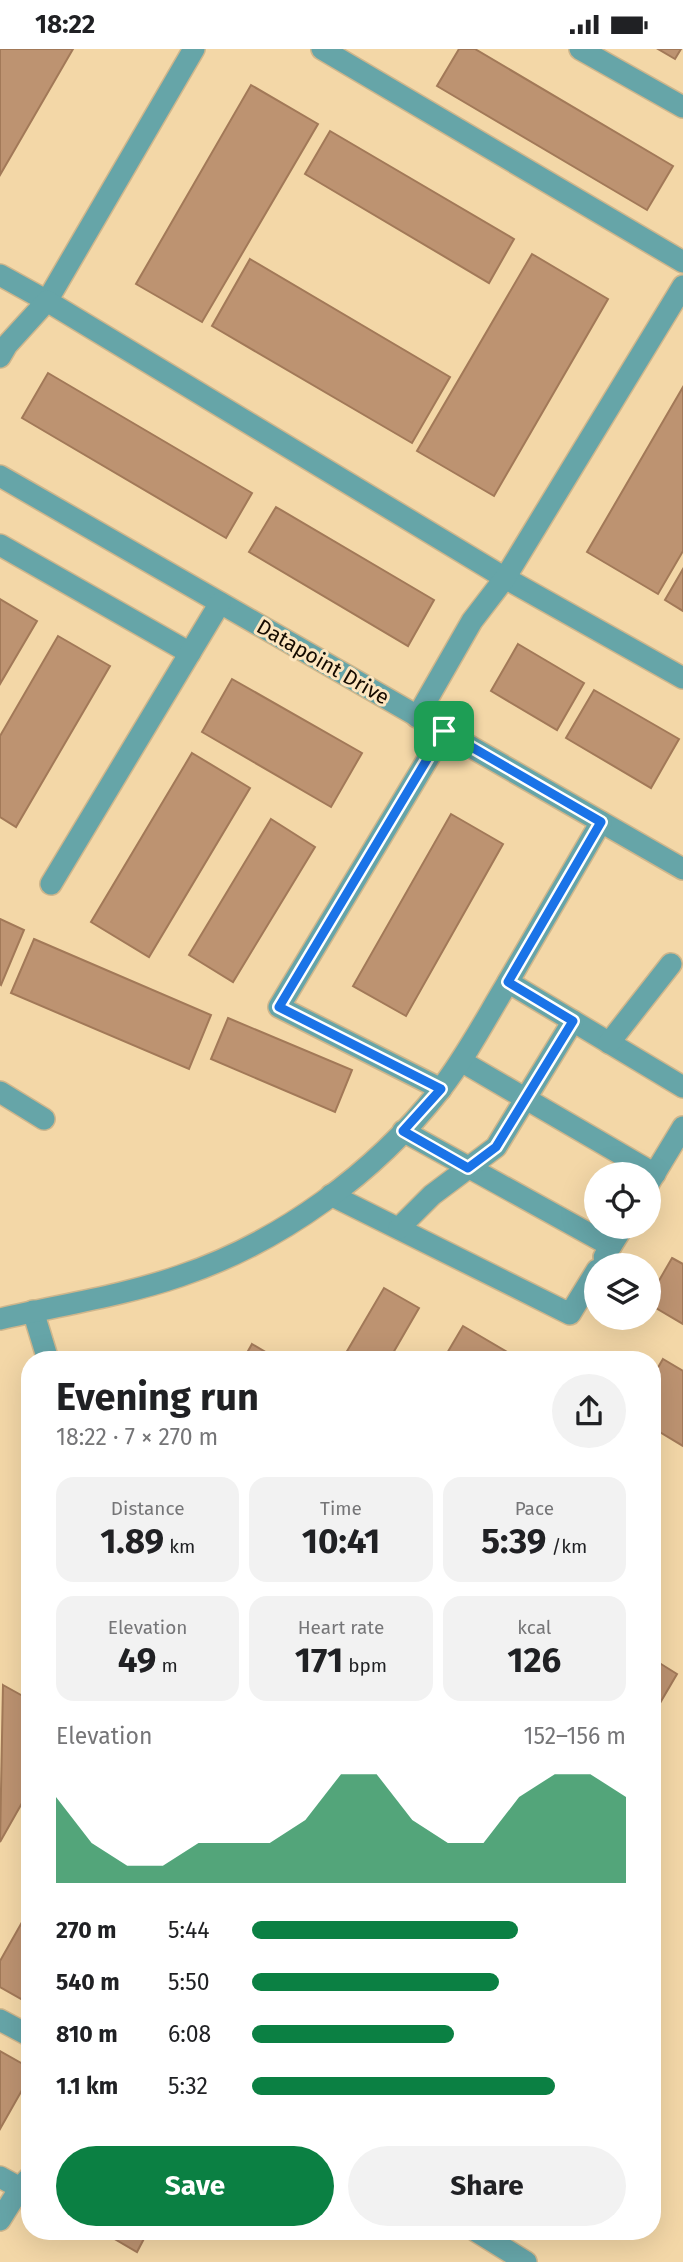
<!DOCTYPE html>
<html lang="en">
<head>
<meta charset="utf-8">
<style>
  :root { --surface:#fff; --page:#f2f2f2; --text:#202124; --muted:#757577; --accent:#0b8043 }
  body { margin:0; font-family:"Fira Sans",sans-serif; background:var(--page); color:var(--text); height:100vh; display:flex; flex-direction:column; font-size:26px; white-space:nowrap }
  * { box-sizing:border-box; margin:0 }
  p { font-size:23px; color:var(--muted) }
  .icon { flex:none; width:38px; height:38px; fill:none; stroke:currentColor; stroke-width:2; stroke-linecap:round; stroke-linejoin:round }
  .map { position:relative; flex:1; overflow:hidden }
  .side { position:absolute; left:21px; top:1302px; width:640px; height:889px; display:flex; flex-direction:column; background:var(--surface); border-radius:28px; box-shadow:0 7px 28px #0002 }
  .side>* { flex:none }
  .fabs { position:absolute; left:584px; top:1113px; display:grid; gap:14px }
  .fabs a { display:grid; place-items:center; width:77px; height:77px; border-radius:50%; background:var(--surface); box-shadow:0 7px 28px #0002; font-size:35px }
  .pin { position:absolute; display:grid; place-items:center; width:60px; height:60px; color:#fff; margin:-30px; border-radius:14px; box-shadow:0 4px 10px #0006 }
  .round { display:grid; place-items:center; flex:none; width:74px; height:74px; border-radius:37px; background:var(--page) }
  .summary { display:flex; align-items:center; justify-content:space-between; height:119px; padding:0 35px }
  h1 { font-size:38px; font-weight:700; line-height:52px }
  .stats { display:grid; grid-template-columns:repeat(3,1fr); gap:10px; height:119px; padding:7px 35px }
  .stats div { display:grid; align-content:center; border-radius:18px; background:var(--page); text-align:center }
  .stats b { font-size:35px; font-weight:700 }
  .stats small { font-size:19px; font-weight:400 }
  .stats p { font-size:19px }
  .chart { height:196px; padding:14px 35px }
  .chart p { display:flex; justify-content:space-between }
  .chart svg { width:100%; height:126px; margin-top:7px; fill:var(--accent); opacity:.7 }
  .cta { display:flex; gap:14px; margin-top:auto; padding:14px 35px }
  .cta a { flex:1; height:80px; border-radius:42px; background:var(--accent); color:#fff; font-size:28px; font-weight:700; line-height:80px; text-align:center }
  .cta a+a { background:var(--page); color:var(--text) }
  ul { padding:0 35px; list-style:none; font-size:23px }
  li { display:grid; grid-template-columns:112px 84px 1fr; align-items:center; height:52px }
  li i { height:18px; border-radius:9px; background:var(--accent) }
  .status { display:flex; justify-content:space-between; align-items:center; height:49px; padding:0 35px; background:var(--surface); direction:ltr }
  .status svg { height:19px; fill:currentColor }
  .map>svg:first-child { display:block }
  .building { fill:#bd9371; stroke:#a27958; stroke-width:2 }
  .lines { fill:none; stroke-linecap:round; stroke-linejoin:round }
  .minor-casing { stroke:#cfb68c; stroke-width:24 }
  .minor { stroke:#66a5a8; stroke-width:21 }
  .route-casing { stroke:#fff; stroke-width:14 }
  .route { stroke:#1a73e8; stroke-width:9 }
  .labels { text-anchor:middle; stroke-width:6; stroke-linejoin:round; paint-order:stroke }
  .street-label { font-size:21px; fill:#150b00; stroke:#fce5bf }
</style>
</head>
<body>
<div class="status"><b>18:22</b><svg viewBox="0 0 49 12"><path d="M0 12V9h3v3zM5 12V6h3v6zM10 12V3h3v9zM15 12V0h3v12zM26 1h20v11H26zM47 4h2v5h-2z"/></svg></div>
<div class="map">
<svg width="683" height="2213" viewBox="0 0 683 2213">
  <rect width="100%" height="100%" fill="#f3d7a7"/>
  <g class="building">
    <polygon points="0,0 73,0 0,126"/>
    <polygon points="459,0 475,0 673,117 647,161 437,37"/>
    <polygon points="658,0 681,0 675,10"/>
    <polygon points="251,36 318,75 202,273 136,235"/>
    <polygon points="330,82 514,190 489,234 305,125"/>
    <polygon points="532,205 608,250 494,447 417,402"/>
    <polygon points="250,210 450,328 412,394 212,277"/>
    <polygon points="48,324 252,444 226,489 22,369"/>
    <polygon points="683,338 683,502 658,545 587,503"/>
    <polygon points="276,458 434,551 408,597 249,503"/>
    <polygon points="683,520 683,562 665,551"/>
    <polygon points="0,550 37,572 0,635"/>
    <polygon points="58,587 110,617 16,778 0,768 0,687"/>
    <polygon points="518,595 584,634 557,681 491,642"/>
    <polygon points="232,630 362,704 331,758 202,683"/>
    <polygon points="594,641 679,690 651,739 566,689"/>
    <polygon points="192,704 250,739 149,908 91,873"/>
    <polygon points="451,765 503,795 406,967 353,937"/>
    <polygon points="271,770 315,798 233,933 189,906"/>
    <polygon points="0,870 24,881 1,936 0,935"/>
    <polygon points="34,890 211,966 189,1020 11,944"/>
    <polygon points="228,969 352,1021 335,1063 211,1010"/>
    <polygon points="672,1209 683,1215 683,1275 649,1255 649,1249"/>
    <polygon points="384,1239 419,1259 389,1311 357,1311 346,1304"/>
    <polygon points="463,1277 521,1311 443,1311"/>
    <polygon points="252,1295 279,1311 243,1311"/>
    <polygon points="663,1310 683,1322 683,1397 653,1379 653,1327"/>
    <polygon points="653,1610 677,1625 653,1666"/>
    <polygon points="3,1636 30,1651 30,1740 0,1793"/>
    <polygon points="30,1859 30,1955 0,1938 0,1912"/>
    <polygon points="0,2002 30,2019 30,2027 0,2080"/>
    <polygon points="101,2182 148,2182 137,2203"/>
  </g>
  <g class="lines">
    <defs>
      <g id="minor">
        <polyline points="322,0 683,213"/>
        <polyline points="580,0 683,58"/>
        <polyline points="0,226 47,252 194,0"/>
        <polyline points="0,308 7,296 47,252 505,529 683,629"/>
        <polyline points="0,427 683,820"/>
        <polyline points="0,496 190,604"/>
        <polyline points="417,668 472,572 505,529 683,237"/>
        <polyline points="51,835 220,554"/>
        <polyline points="508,933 683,1038"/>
        <polyline points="609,994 671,915"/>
        <polyline points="461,1012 655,1125"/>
        <polyline points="441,1040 279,958 444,683"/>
        <polyline points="0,1043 44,1070"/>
        <polyline points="403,1082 611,1197"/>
        <polyline points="649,1134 683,1078"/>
        <polyline points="331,1146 570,1265 597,1221"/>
        <polyline points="399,1179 432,1146 496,1098 573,972"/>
        <polyline points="604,1208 623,1178"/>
        <polyline points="33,1262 48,1311"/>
        <path d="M0,1270C60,1256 122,1247 180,1227C281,1193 375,1124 440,1041C465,1009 484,973 505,938C537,883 569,828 601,773"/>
        <polyline points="0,1971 30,1987"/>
        <polyline points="0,2128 20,2139 28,2130"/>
        <polyline points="0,2171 20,2139"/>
        <polyline points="476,2182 526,2213"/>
      </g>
    </defs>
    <use href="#minor" class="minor-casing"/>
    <use href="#minor" class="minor"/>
  </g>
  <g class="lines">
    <defs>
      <polygon id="route" points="444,682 601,773 508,933 573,972 496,1098 468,1119 403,1082 441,1040 279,958"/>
    </defs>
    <use href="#route" class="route-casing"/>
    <use href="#route" class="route"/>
  </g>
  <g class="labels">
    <g class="street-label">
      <text transform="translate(323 613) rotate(30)" y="7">Datapoint Drive</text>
    </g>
  </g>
</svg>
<div class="fabs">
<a><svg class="icon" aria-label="locate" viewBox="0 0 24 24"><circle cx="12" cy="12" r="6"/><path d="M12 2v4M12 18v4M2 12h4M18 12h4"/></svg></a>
<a><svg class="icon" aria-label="layers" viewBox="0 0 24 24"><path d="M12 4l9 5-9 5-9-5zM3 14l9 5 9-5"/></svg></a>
</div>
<div class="pin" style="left:444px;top:682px;background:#1e9e55"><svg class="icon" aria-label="arrive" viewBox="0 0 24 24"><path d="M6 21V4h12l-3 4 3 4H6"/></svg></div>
<section class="side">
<div class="summary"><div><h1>Evening run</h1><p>18:22 · 7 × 270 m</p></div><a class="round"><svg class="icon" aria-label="share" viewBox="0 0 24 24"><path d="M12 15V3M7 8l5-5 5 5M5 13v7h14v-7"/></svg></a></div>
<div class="stats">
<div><p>Distance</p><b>1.89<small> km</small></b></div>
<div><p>Time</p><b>10:41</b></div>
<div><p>Pace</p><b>5:39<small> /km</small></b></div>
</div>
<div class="stats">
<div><p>Elevation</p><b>49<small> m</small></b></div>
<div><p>Heart rate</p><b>171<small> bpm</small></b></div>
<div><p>kcal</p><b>126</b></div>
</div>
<div class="chart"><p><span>Elevation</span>152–156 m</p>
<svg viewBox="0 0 160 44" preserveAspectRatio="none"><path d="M0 44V14L10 30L20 38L30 38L40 30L50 30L60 30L70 22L80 6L90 6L100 22L110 30L120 30L130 14L140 6L150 6L160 14V44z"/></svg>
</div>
<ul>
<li><b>270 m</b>5:44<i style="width:71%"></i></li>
<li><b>540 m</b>5:50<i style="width:66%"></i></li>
<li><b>810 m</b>6:08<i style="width:54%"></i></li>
<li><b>1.1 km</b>5:32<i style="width:81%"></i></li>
</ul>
<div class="cta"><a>Save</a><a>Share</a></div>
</section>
</div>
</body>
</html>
